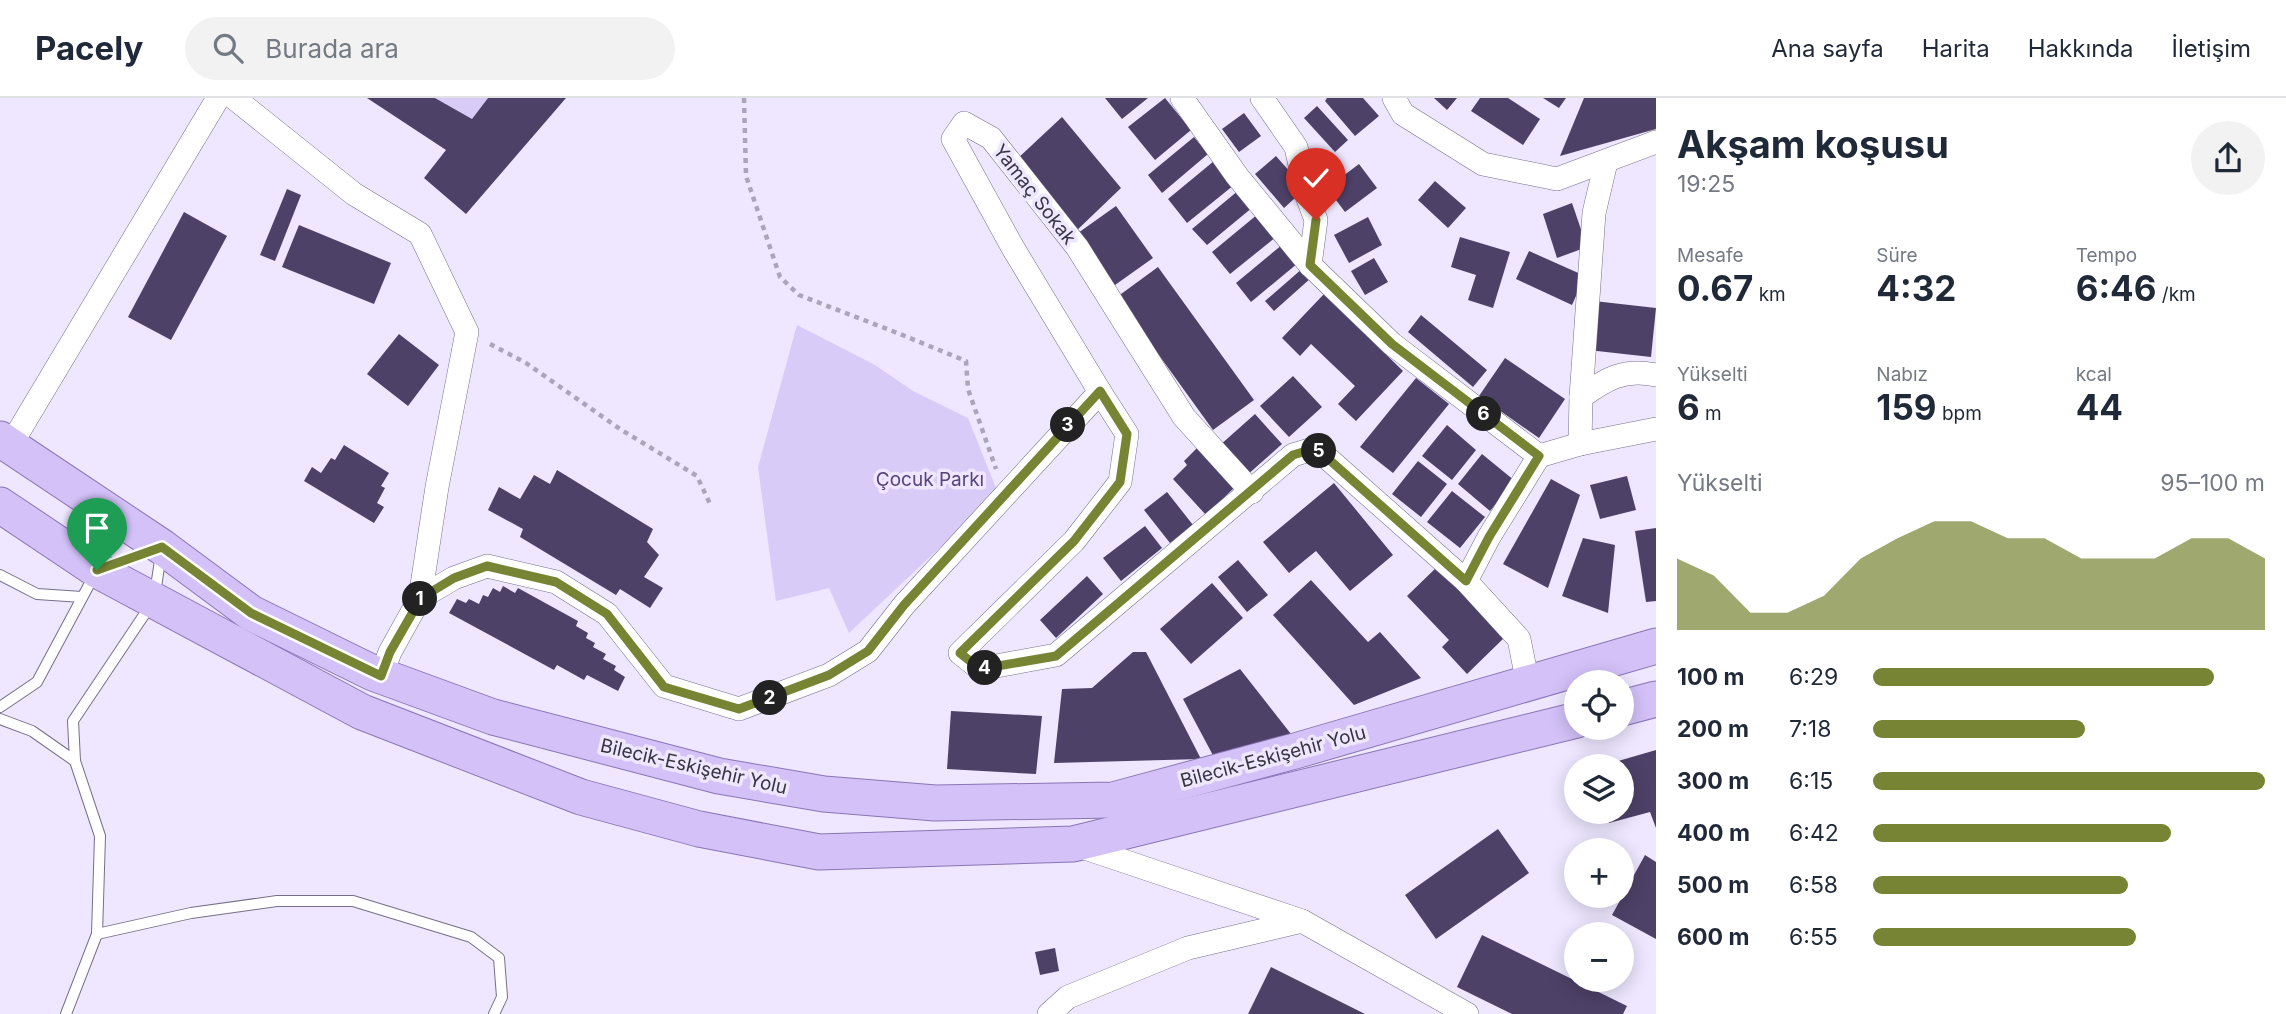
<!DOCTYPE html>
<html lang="tr">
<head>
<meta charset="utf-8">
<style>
  :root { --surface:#fff; --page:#f2f2f3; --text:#1f2937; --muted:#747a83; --line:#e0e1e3; --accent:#768433 }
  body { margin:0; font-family:Inter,sans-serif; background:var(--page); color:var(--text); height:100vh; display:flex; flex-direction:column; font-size:26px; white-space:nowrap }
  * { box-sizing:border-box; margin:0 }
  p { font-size:23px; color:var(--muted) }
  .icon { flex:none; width:38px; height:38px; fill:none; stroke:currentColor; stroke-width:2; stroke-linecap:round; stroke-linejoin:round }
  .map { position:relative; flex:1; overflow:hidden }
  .drawer { display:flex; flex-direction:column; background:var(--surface); width:630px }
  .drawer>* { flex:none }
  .controls { position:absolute; left:1564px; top:572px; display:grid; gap:14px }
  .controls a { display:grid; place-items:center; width:70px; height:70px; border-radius:50%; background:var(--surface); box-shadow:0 4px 18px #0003; font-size:35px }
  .pin { position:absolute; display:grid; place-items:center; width:60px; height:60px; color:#fff; margin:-72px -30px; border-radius:50% 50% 50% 0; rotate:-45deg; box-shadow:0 0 7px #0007 }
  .pin .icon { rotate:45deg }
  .km { position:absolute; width:35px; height:35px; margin:-18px; border-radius:50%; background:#222; color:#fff; font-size:19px; line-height:35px; text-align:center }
  .round { display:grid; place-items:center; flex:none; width:74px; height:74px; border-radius:37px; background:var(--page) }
  .headline { display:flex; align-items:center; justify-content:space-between; height:119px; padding:0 21px }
  h1 { font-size:38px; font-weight:700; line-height:52px }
  .figures { display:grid; grid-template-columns:repeat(3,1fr); gap:10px; height:119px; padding:7px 21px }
  .figures div { display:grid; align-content:center }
  .figures b { font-size:35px; font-weight:700 }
  .figures small { font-size:19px; font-weight:400 }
  .figures p { font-size:19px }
  .chart { height:196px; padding:14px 21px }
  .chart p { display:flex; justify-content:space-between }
  .chart svg { width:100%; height:126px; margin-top:7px; fill:var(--accent); opacity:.7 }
  ul { padding:0 21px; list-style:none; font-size:23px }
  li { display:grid; grid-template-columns:112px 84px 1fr; align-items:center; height:52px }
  li i { height:18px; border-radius:9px; background:var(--accent) }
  header { display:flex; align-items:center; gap:42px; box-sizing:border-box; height:98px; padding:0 35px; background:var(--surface); border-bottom:2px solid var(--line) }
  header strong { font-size:33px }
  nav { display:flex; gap:38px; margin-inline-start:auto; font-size:24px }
  .search { width:490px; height:63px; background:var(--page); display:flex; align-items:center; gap:18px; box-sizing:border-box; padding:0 24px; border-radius:38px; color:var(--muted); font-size:26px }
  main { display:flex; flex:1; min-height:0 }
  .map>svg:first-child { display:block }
  .green { fill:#d8cbf8 }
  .building { fill:#4e4168 }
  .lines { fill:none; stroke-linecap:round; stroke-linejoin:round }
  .service-casing { stroke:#776f89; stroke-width:12 }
  .minor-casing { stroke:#776f89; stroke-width:24 }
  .primary-casing { stroke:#8a75b5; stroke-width:37 }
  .path { stroke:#aba5b9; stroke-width:4.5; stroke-dasharray:5 5; stroke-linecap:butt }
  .service { stroke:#fff; stroke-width:10 }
  .minor { stroke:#fff; stroke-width:23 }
  .primary { stroke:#d3c1f8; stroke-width:35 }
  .route-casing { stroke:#fff; stroke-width:14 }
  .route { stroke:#768433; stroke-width:9 }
  .labels { text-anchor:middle; stroke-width:7; stroke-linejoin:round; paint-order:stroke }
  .street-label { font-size:19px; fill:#383541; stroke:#eee7ff }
  .park-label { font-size:19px; fill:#57437c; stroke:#eee7ff }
</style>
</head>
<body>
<header>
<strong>Pacely</strong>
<div class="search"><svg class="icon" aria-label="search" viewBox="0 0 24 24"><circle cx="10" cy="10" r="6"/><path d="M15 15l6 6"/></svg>Burada ara</div>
<nav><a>Ana sayfa</a><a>Harita</a><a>Hakkında</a><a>İletişim</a></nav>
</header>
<main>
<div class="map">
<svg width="1656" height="916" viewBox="0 0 1656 916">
  <rect width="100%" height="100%" fill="#eee7ff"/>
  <g class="green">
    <polygon points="435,0 488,0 472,21"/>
    <polygon points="797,227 875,267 913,293 968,320 998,395 849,535 829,490 776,503 758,369"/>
  </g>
  <g class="building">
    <polygon points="367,0 435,0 472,21 488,0 566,0 466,116 424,80 446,52"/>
    <polygon points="1105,0 1148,0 1122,21"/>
    <polygon points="1165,0 1191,32 1155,62 1128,29"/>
    <polygon points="1327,0 1363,0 1379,18 1355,38 1325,3"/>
    <polygon points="1434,0 1457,0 1447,12"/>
    <polygon points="1480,0 1508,0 1540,21 1523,47 1471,13"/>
    <polygon points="1543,0 1566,0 1559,10"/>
    <polygon points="1584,0 1656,0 1656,31 1560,58"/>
    <polygon points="1317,8 1348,42 1335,54 1304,20"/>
    <polygon points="1244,15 1261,38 1239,54 1222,31"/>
    <polygon points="1062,19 1121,90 1073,136 1016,62"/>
    <polygon points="1194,39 1208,56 1162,95 1148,77"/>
    <polygon points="1276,58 1305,91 1284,110 1255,76"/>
    <polygon points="1214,63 1234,87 1187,125 1168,101"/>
    <polygon points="1359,66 1377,90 1345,114 1327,90"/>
    <polygon points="1435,83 1466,110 1448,130 1418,102"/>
    <polygon points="287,91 301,97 275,163 260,157"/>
    <polygon points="1239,92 1253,109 1207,147 1192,131"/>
    <polygon points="1572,105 1587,149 1557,160 1543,116"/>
    <polygon points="1116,108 1153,160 1115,187 1078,135"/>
    <polygon points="184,114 227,138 171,242 128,219"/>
    <polygon points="1258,116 1276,139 1230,176 1212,154"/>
    <polygon points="1368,119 1382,147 1349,165 1334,137"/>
    <polygon points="299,127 391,165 374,206 282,169"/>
    <polygon points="1460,139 1510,154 1493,210 1468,202 1476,177 1451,169"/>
    <polygon points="1283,146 1298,165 1251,204 1236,185"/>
    <polygon points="1529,153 1585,178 1572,207 1516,181"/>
    <polygon points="1374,160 1388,184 1365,197 1351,173"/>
    <polygon points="1158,169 1254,302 1213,332 1117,199"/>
    <polygon points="1303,170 1311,180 1274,213 1265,203"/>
    <polygon points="1324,196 1403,273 1356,323 1338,306 1355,288 1311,246 1300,258 1282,240"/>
    <polygon points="1594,203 1656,210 1651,259 1588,252"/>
    <polygon points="1421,217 1487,272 1473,289 1408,234"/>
    <polygon points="399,236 439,267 408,308 367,276"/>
    <polygon points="1505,260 1565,301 1539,340 1479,298"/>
    <polygon points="1293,278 1322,309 1289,339 1260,308"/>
    <polygon points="1416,280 1449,306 1393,375 1360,349"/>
    <polygon points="1255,316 1282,346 1246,378 1219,348"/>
    <polygon points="1447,327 1476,352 1452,382 1422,358"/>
    <polygon points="344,347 389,375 381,388 385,390 377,405 384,409 374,425 304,383 312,369 321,375 331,360 335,362"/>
    <polygon points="1198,349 1235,389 1206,417 1173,381 1187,367 1184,363"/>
    <polygon points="1482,356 1515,383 1490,413 1458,386"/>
    <polygon points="1418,363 1447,386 1421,419 1392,396"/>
    <polygon points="557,372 653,431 647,444 659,457 644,479 663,490 650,510 620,491 616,497 520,439 523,431 488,412 499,389 520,401 534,377 550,386"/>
    <polygon points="1627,378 1636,412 1600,421 1590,387"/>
    <polygon points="1551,381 1580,397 1548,490 1503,466"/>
    <polygon points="1334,385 1393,457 1350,493 1316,453 1289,475 1263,444"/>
    <polygon points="1452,393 1485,419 1460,450 1427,424"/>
    <polygon points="1167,394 1193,427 1170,445 1144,412"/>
    <polygon points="1145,428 1162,450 1121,483 1103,460"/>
    <polygon points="1656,430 1656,503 1646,504 1635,433"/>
    <polygon points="1583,440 1615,447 1608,515 1562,498"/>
    <polygon points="1238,462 1268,497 1247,514 1218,479"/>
    <polygon points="1439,467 1506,538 1467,576 1442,549 1449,542 1407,498"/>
    <polygon points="1087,478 1103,496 1056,540 1040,522"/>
    <polygon points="1311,482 1368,544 1380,534 1421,580 1354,607 1273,517"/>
    <polygon points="1212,485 1243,520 1191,566 1160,531"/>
    <polygon points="503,488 515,495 518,490 578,523 576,528 588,535 586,540 595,545 593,549 606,556 603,561 616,568 614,572 625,579 618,593 587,577 584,582 557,567 554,572 449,515 457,501 466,505 469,501 479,506 483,497 488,499 493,490 500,494"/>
    <polygon points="1133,554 1146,554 1201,661 1054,665 1062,591 1092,590"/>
    <polygon points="1240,571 1291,636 1216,663 1183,601"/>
    <polygon points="951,613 1042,618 1036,676 947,671"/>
    <polygon points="1656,652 1656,730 1650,714 1609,725 1606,714 1622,714 1622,668 1601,668"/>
    <polygon points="1498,731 1529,775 1436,841 1405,797"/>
    <polygon points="1645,757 1656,764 1656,841 1612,817"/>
    <polygon points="1482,837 1627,908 1623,916 1512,916 1457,889"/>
    <polygon points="1055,850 1059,873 1040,877 1035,854"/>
    <polygon points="1271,869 1365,916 1248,916"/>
  </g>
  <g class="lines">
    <defs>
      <g id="service">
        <polyline points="0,477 37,496 82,499"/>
        <polyline points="0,609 37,584 97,472 154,452"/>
        <polyline points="0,621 32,633 75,663 100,738 97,836 66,916"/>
        <polyline points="75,663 73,623 154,502 161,456"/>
        <polyline points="97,836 191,815 277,803 353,803 471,839 499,860 502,899 494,916"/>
      </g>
      <g id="minor">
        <polyline points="234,0 354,96 420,136 467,234 437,389 420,500"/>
        <polyline points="1182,0 1237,78 1310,167 1392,246 1539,358"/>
        <polyline points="1262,0 1296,49 1307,98 1316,122 1310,167"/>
        <polyline points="1394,0 1403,16 1483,66 1557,81 1656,44"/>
        <polyline points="1100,294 1013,150 953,41 964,25 991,40 1077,149 1184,319 1252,394"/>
        <path d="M1581,299C1606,281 1624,270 1656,277"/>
        <polyline points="1580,346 1581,299 1594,115 1606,64"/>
        <polyline points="10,348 218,0"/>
        <polyline points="381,578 390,554 420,500 454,480 487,468 556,484 607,516 664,588 739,611 829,577 868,553 904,507 1100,294 1127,336 1120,384 1074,443 960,555 980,571 1056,557 1293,357 1316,350 1466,483"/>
        <polyline points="1528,586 1519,541 1466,483 1489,439 1539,358 1580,346 1656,331"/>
        <polyline points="1076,747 1302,823 1467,916"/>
        <polyline points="1049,916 1068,899 1188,850 1302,823"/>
      </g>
      <g id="primary">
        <polyline points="0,341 162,449 251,515 373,575 493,619 719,678 824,696 935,705 1113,702 1295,653 1656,548"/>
        <polyline points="0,407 97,472 362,614 581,699 699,731 819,754 1073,746 1577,622"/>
        <polyline points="1622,610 1656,601"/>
      </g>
    </defs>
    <use href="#service" class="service-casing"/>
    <use href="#minor" class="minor-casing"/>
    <use href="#primary" class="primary-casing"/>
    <g class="path">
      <polyline points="744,0 746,78 780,179 799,197 900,236 966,263 968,291 996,371"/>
      <polyline points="490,246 526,265 620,331 697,378 711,408"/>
    </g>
    <use href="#service" class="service"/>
    <use href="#minor" class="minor"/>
    <use href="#primary" class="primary"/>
  </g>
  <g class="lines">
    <defs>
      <polyline id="route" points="97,472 162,449 251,515 381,578 390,554 421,500 454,480 487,468 556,484 607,516 664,589 739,611 829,577 868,553 904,507 1100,293 1127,336 1120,384 1074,443 960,555 980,571 1056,558 1293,357 1316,350 1466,483 1489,439 1539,358 1392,246 1310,167 1316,122"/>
    </defs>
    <use href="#route" class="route-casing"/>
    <use href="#route" class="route"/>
  </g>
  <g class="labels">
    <g class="street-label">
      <text transform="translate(1035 96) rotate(52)" y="7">Yamaç Sokak</text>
      <text transform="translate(1273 658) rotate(-15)" y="7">Bilecik-Eskişehir Yolu</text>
      <text transform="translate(694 668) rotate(13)" y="7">Bilecik-Eskişehir Yolu</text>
    </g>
    <g class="park-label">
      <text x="930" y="388">Çocuk Parkı</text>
    </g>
  </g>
</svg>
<div class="controls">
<a><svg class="icon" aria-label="locate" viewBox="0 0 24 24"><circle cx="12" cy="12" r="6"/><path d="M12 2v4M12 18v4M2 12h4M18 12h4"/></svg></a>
<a><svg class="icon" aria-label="layers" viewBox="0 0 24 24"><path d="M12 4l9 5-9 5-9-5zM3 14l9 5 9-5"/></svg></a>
<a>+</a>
<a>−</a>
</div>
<div class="pin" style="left:97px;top:472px;background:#1e9e55"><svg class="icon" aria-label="arrive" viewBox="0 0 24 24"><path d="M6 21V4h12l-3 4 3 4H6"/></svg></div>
<div class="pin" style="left:1316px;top:122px;background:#d93025"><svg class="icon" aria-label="check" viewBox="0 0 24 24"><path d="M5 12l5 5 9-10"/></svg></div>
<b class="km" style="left:420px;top:501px">1</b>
<b class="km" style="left:770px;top:600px">2</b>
<b class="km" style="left:1068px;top:327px">3</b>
<b class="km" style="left:985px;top:570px">4</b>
<b class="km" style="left:1319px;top:353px">5</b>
<b class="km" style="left:1484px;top:316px">6</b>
</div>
<section class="drawer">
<div class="headline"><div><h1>Akşam koşusu</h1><p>19:25</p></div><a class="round"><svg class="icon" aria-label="share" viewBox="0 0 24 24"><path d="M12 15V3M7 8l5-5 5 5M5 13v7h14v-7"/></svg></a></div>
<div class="figures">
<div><p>Mesafe</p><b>0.67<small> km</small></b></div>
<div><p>Süre</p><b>4:32</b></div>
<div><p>Tempo</p><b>6:46<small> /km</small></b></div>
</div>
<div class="figures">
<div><p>Yükselti</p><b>6<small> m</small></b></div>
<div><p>Nabız</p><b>159<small> bpm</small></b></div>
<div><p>kcal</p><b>44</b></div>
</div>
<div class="chart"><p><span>Yükselti</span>95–100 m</p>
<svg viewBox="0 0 160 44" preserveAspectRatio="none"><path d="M0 44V19L10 25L20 38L30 38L40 32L50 19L60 12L70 6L80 6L90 12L100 12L110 19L120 19L130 19L140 12L150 12L160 19V44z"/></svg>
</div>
<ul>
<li><b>100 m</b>6:29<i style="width:87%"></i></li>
<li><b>200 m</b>7:18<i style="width:54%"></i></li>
<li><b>300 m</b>6:15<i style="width:100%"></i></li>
<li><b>400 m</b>6:42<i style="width:76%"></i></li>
<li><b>500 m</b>6:58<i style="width:65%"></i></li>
<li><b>600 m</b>6:55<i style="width:67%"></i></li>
</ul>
</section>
</main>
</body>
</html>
